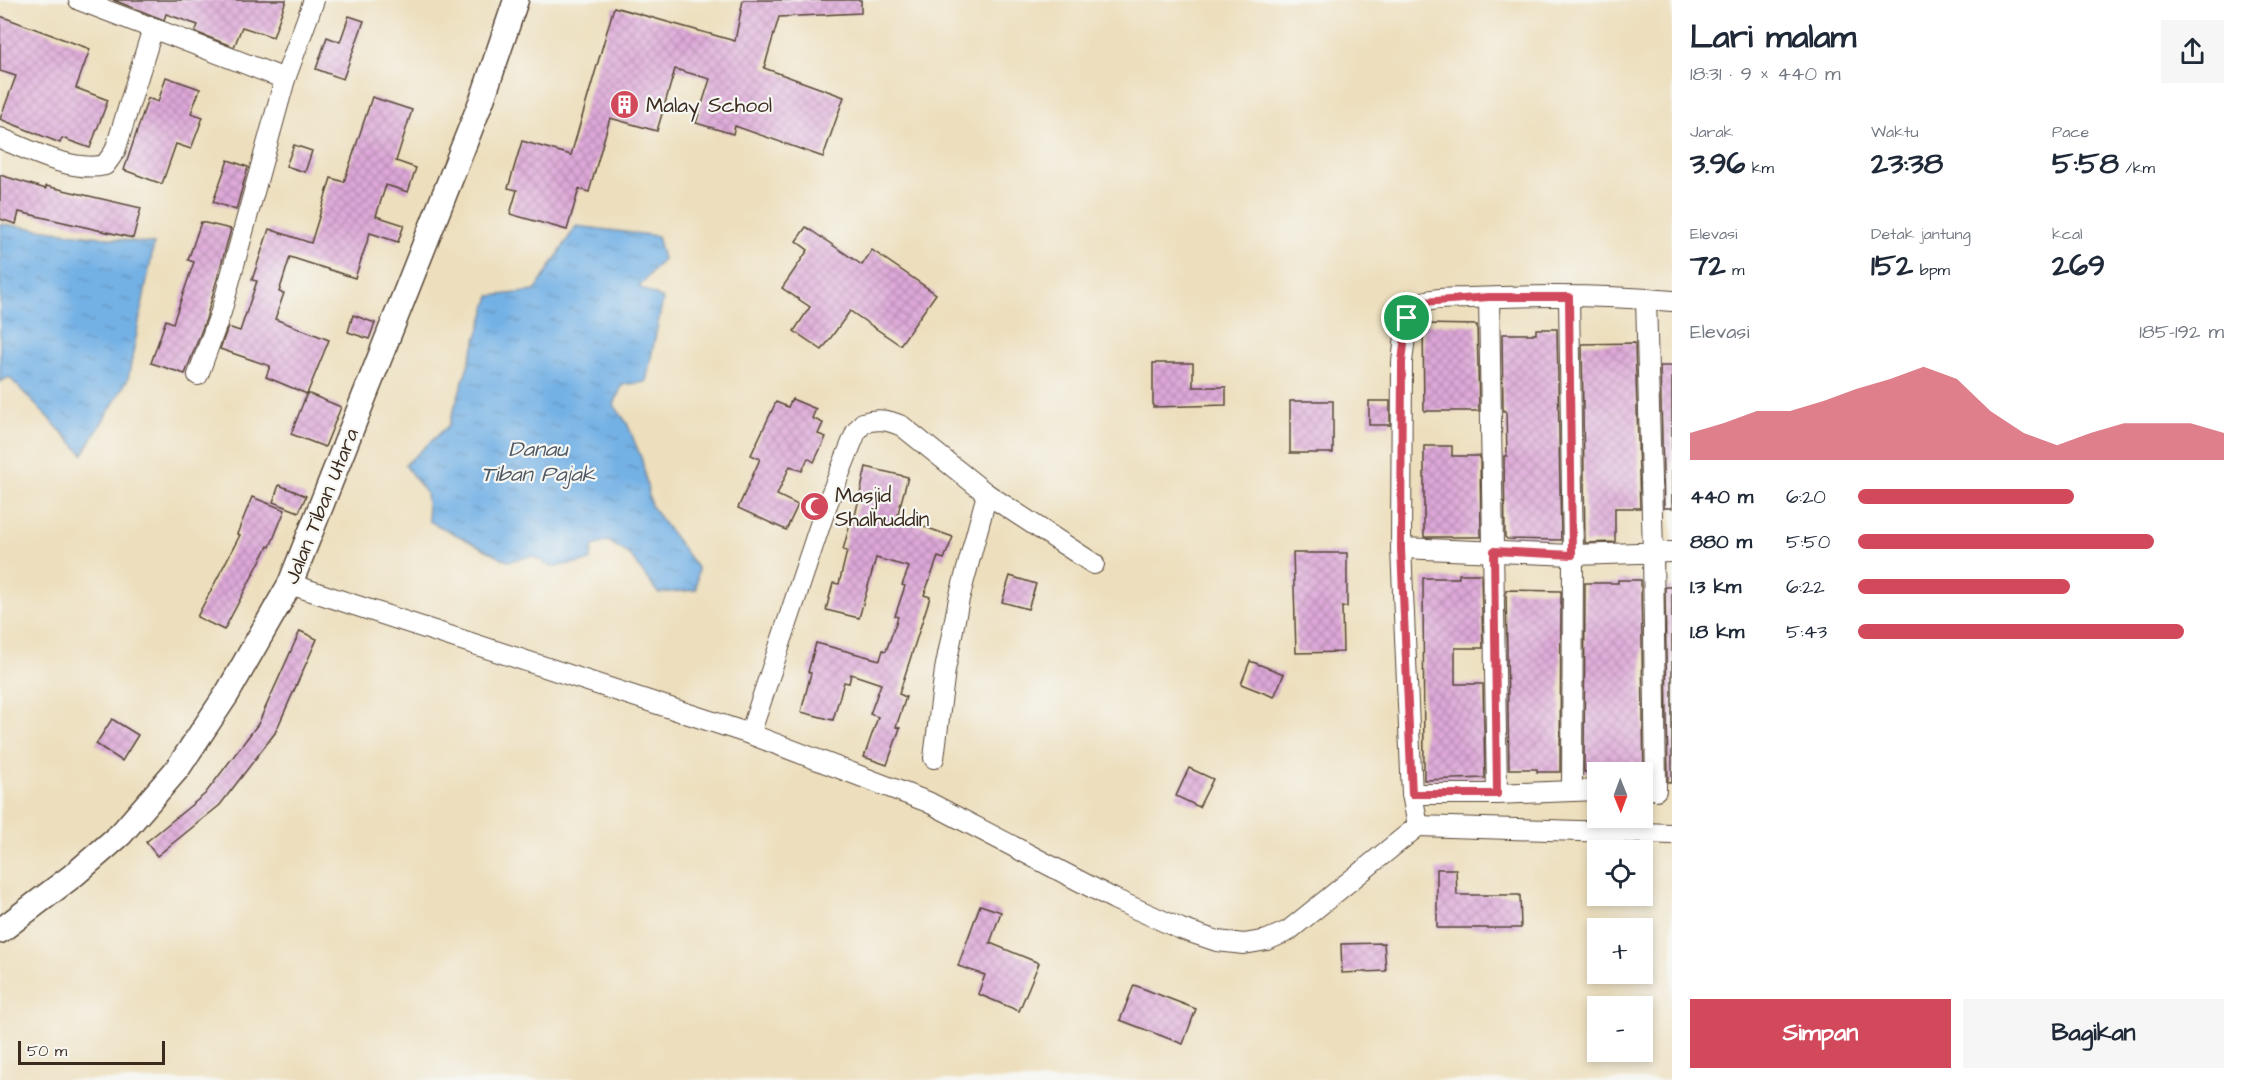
<!DOCTYPE html>
<html lang="id">
<head>
<meta charset="utf-8">
<style>
  :root { --surface:#fff; --page:#f6f6f7; --text:#1f2937; --muted:#747a83; --accent:#d1495b }
  body { margin:0; font-family:"Architects Daughter",sans-serif; background:var(--page); color:var(--text); height:100vh; display:flex; flex-direction:column; font-size:22px; white-space:nowrap }
  * { box-sizing:border-box; margin:0 }
  p { font-size:20px; color:var(--muted) }
  .icon { flex:none; width:33px; height:33px; fill:none; stroke:currentColor; stroke-width:2; stroke-linecap:round; stroke-linejoin:round }
  .map { position:relative; flex:1; overflow:hidden }
  .sheet { display:flex; flex-direction:column; background:var(--surface); width:570px }
  .sheet>* { flex:none }
  .needle { width:39px; rotate:179deg }
  .fabs { position:absolute; left:1587px; top:762px; display:grid; gap:12px }
  .fabs a { display:grid; place-items:center; width:66px; height:66px; border-radius:0px; background:var(--surface); box-shadow:0 3px 9px #0003; font-size:30px }
  .scale { position:absolute; left:18px; bottom:15px; width:147px; box-sizing:border-box; padding-left:6px; border:3px solid #3b2a1e; border-top:0; font-size:16px; line-height:21px; white-space:nowrap; color:#3b2a1e; -webkit-text-stroke:4px #f6f6f2; paint-order:stroke }
  .pin { position:absolute; display:grid; place-items:center; width:51px; height:51px; color:#fff; margin:-26px; border:3px solid #fff; border-radius:50%; box-shadow:0 2px 6px #0007 }
  .round { display:grid; place-items:center; flex:none; width:63px; height:63px; border-radius:0px; background:var(--page) }
  .overview { display:flex; align-items:center; justify-content:space-between; height:102px; padding:0 18px }
  h1 { font-size:33px; font-weight:700; line-height:45px }
  .figures { display:grid; grid-template-columns:repeat(3,1fr); gap:9px; height:102px; padding:6px 18px }
  .figures div { display:grid; align-content:center }
  .figures b { font-size:30px; font-weight:700 }
  .figures small { font-size:16px; font-weight:400 }
  .figures p { font-size:16px }
  .chart { height:168px; padding:12px 18px }
  .chart p { display:flex; justify-content:space-between }
  .chart svg { width:100%; height:108px; margin-top:6px; fill:var(--accent); opacity:.7 }
  .button { display:flex; gap:12px; margin-top:auto; padding:12px 18px }
  .button a { flex:1; height:69px; border-radius:0px; background:var(--accent); color:#fff; font-size:24px; font-weight:700; line-height:69px; text-align:center }
  .button a+a { background:var(--page); color:var(--text) }
  ul { padding:0 18px; list-style:none; font-size:20px }
  li { display:grid; grid-template-columns:96px 72px 1fr; align-items:center; height:45px }
  li i { height:15px; border-radius:8px; background:var(--accent) }
  main { display:flex; flex:1; min-height:0 }
  .map>svg:first-child { display:block }
  .water { fill:url(#water-ripples); stroke:#576e82; stroke-width:1.5 }
  .building { fill:url(#building-cross-hatch) }
  .lines { fill:none; stroke-linecap:round; stroke-linejoin:round }
  .minor-casing { stroke:#564536; stroke-width:22 }
  .tertiary-casing { stroke:#564536; stroke-width:27 }
  .minor { stroke:#fff; stroke-width:20 }
  .tertiary { stroke:#fff; stroke-width:24 }
  .route-casing { stroke:#fff; stroke-width:12 }
  .route { stroke:#d1495b; stroke-width:8 }
  .labels { text-anchor:middle; stroke-width:4.5; stroke-linejoin:round; paint-order:stroke }
  .poi-label { font-size:21px; fill:#3b2a1e; stroke:#f6f6f2; text-anchor:start }
  .street-label { font-size:21px; fill:#3b2a1e; stroke:#f6f6f2 }
  .water-label { font-size:22px; font-style:italic; fill:#4f5964; stroke:#f6f6f2 }
</style>
</head>
<body>
<main>
<div class="map">
<svg width="1672" height="1080" viewBox="0 0 1672 1080">
  <defs>
    <pattern id="water-ripples" width="26" height="14" patternUnits="userSpaceOnUse" patternTransform="scale(1.5)"><rect width="26" height="14" fill="#73b1e5"/><path d="M2 4q2-2 4 0t4 0M15 11q2-2 4 0t4 0" fill="none" stroke="#6090b9"/></pattern>
    <pattern id="building-cross-hatch" width="8" height="8" patternUnits="userSpaceOnUse" patternTransform="scale(1.5)"><rect width="8" height="8" fill="#dea8d9"/><path d="M0 0l8 8M0 8l8-8" fill="none" stroke="#b589af"/></pattern>
  </defs>
  <rect width="100%" height="100%" fill="#f6f6f2"/>
  <filter id="ink" filterUnits="userSpaceOnUse"><feTurbulence type="fractalNoise" baseFrequency=".0167" numOctaves="2"/><feDisplacementMap in="SourceGraphic" scale="12" xChannelSelector="R" yChannelSelector="G"/><feConvolveMatrix kernelMatrix="1 2 1 2 8 2 1 2 1" color-interpolation-filters="sRGB"/></filter>
  <filter id="wash" filterUnits="userSpaceOnUse"><feTurbulence type="fractalNoise" baseFrequency=".008" numOctaves="4" result="noise"/><feDisplacementMap in="SourceGraphic" scale="24" xChannelSelector="R" yChannelSelector="G"/><feGaussianBlur stdDeviation="1.35" result="paint"/><feColorMatrix in="noise" values="0 0 0 0 0 0 0 0 0 0 0 0 0 0 0 0 0 1.4 0 .05"/><feComposite in="paint" operator="in"/></filter>
  <g filter="url(#wash)">
    <rect width="100%" height="100%" fill="#eddfbd"/>
    <g class="water">
      <polygon points="0,224 154,244 128,379 83,454 9,377 0,382"/>
      <polygon points="576,226 657,236 663,259 639,287 663,299 646,382 622,385 614,405 627,423 642,460 651,506 698,569 696,590 658,593 629,554 608,541 593,546 590,561 551,567 533,556 508,561 429,521 426,493 405,465 449,425 490,296 535,291"/>
    </g>
    <g id="blocks">
      <g class="building">
        <polygon points="113,0 286,0 273,37 242,27 234,47 195,32 198,25 166,14 164,20"/>
        <polygon points="743,0 861,0 861,13 779,17 764,68 844,97 823,157 735,126 733,134 696,123 710,79 675,69 657,131 610,118 589,192 579,189 567,230 510,214 517,190 508,188 522,141 571,155 614,7 735,41"/>
        <polygon points="0,16 90,49 76,88 108,100 90,148 62,138 60,143 0,119 16,76 0,71"/>
        <polygon points="349,16 364,21 343,79 316,69 327,37 340,42"/>
        <polygon points="166,77 200,89 191,113 203,117 191,149 176,144 162,184 124,170 148,98 158,102"/>
        <polygon points="372,97 412,110 396,161 416,168 408,192 386,185 376,216 404,225 398,242 370,233 355,278 290,257 279,292 284,293 275,319 329,340 307,394 266,377 270,366 220,349 228,327 240,331 257,281 252,280 269,229 311,243 331,178 344,182"/>
        <polygon points="294,145 312,151 305,172 286,166"/>
        <polygon points="228,160 248,167 236,210 213,202"/>
        <polygon points="0,175 46,189 46,186 141,208 133,238 19,212 16,224 0,219"/>
        <polygon points="201,222 231,229 206,319 185,374 151,363 166,320 173,323 194,262 188,260"/>
        <polygon points="806,227 862,265 872,250 936,294 900,345 850,311 822,350 794,331 810,307 782,288 808,250 796,241"/>
        <polygon points="353,315 375,323 369,339 348,332"/>
        <polygon points="1423,324 1477,325 1479,411 1424,411"/>
        <polygon points="1536,329 1557,329 1561,540 1507,539 1505,537 1504,456 1507,456 1506,411 1503,411 1502,334 1536,334"/>
        <polygon points="1635,343 1640,508 1615,508 1615,542 1585,543 1582,344"/>
        <polygon points="1153,363 1193,363 1193,387 1226,387 1226,405 1153,407"/>
        <polygon points="1660,366 1672,366 1672,508 1664,508"/>
        <polygon points="307,393 341,407 325,447 291,434"/>
        <polygon points="792,399 816,409 812,418 823,423 818,434 826,437 814,462 808,458 802,471 790,466 777,495 798,505 786,530 738,508 760,459 751,455 776,402 788,407"/>
        <rect x="1290" y="401" width="43" height="52"/>
        <rect x="1369" y="401" width="21" height="24"/>
        <polygon points="1424,446 1452,446 1452,456 1480,456 1481,537 1424,537"/>
        <polygon points="866,467 908,477 897,517 953,537 944,559 938,557 924,595 930,597 899,694 906,697 896,727 900,728 887,765 864,757 878,717 870,714 881,684 851,674 849,683 844,682 833,720 801,712 811,673 808,672 816,643 880,660 883,650 886,651 898,617 895,616 905,586 902,585 909,567 876,558 859,618 826,610 833,583 839,584 847,551 843,550 850,524 853,525"/>
        <polygon points="279,485 306,496 299,512 273,502"/>
        <polygon points="252,497 285,510 270,547 268,546 224,630 197,617 240,535 237,534"/>
        <polygon points="1293,553 1347,553 1347,607 1342,607 1343,652 1296,653"/>
        <polygon points="1459,574 1481,574 1483,648 1455,648 1455,684 1483,684 1485,778 1424,780 1423,578 1459,578"/>
        <polygon points="1010,576 1036,584 1028,609 1002,602"/>
        <polygon points="1618,580 1641,580 1644,782 1642,772 1584,772 1585,583 1618,583"/>
        <polygon points="1665,587 1672,587 1672,782 1668,782"/>
        <polygon points="1506,590 1561,591 1560,772 1537,772 1537,769 1509,769"/>
        <polygon points="300,631 317,639 275,733 220,805 157,856 146,842 205,794 258,724"/>
        <polygon points="1250,661 1284,674 1274,697 1241,684"/>
        <polygon points="112,719 138,735 122,761 96,744"/>
        <polygon points="1189,768 1213,779 1199,807 1176,796"/>
        <polygon points="1437,869 1456,869 1457,895 1520,895 1521,928 1437,928"/>
        <polygon points="980,905 1001,912 990,943 1039,963 1019,1011 978,994 985,975 958,966"/>
        <polygon points="1384,943 1386,971 1342,973 1341,944"/>
        <polygon points="1134,985 1196,1009 1183,1044 1120,1020"/>
      </g>
    </g>
  </g>
  <g filter="url(#ink)">
    <use href="#blocks" fill-opacity="0" stroke="#564536" stroke-width="1.5"/>
    <g class="lines">
      <defs>
        <g id="minor">
          <polyline points="79,0 285,79 314,0"/>
          <path d="M0,138C29,150 73,173 105,165L115,151L153,28"/>
          <polyline points="1569,297 1573,555 1572,790"/>
          <polyline points="1489,298 1497,794"/>
          <polyline points="1646,299 1653,552 1656,790"/>
          <polyline points="198,375 221,312 285,79"/>
          <polyline points="1401,548 1573,555 1672,552"/>
          <path d="M290,584L750,734L928,802L1114,899L1181,929L1217,941L1244,944L1267,940L1288,931L1418,826L1412,794L1401,548L1402,362L1407,319L1411,307C1427,297 1450,299 1469,298C1536,295 1605,295 1672,301"/>
          <path d="M750,734L826,507L856,432L863,423C877,418 888,420 902,426L987,494L1094,564"/>
          <polyline points="934,758 945,670 959,599 987,494"/>
          <polyline points="1412,794 1497,794 1598,790"/>
          <polyline points="1418,826 1672,834"/>
        </g>
        <polyline id="tertiary" points="0,931 75,874 121,834 178,768 227,694 290,584 483,97 516,0"/>
      </defs>
      <use href="#minor" class="minor-casing"/>
      <use href="#tertiary" class="tertiary-casing"/>
      <use href="#minor" class="minor"/>
      <use href="#tertiary" class="tertiary"/>
    </g>
  </g>
  <g class="lines" filter="url(#ink)">
    <defs>
      <polygon id="route" points="1489,297 1569,297 1572,555 1494,551 1497,794 1412,794 1401,549 1402,362 1407,318 1411,307 1423,302"/>
    </defs>
    <use href="#route" class="route-casing"/>
    <use href="#route" class="route"/>
  </g>
  <defs>
    <symbol id="building-disc" viewBox="-11 -11 22 22"><circle r="9.5" fill="#d1495b" stroke="#f6f6f2"/><path d="M-4-6H4V6H1V3H-1V6H-4ZM-2.5-4.3h1.7v1.8h-1.7ZM.8-4.3h1.7v1.8H.8ZM-2.5-1h1.7V.8h-1.7ZM.8-1h1.7V.8H.8Z" fill="#fff"/></symbol>
    <symbol id="mosque-disc" viewBox="-11 -11 22 22"><circle r="9.5" fill="#d1495b" stroke="#f6f6f2"/><path d="M3.5-4.9A6 6 0 1 0 3.5 4.9A5 5 0 1 1 3.5-4.9Z" fill="#fff"/></symbol>
  </defs>
  <g fill-rule="evenodd">
    <use href="#building-disc" x="608" y="88" width="33" height="33"/>
    <use href="#mosque-disc" x="798" y="490" width="33" height="33"/>
  </g>
  <g class="labels">
    <g class="poi-label">
      <text x="646" y="112">Malay School</text>
      <text x="835" y="502">Masjid<tspan x="835" dy="24">Shalhuddin</tspan></text>
    </g>
    <g class="street-label">
      <text transform="translate(321 506) rotate(-68)" y="7">Jalan Tiban Utara</text>
    </g>
    <g class="water-label">
      <text x="538" y="456">Danau<tspan x="538" dy="25">Tiban Pajak</tspan></text>
    </g>
  </g>
</svg>
<div class="fabs">
<a><svg class="needle" viewBox="-14 -14 28 28"><path d="M0-13l5 13h-10z" fill="#e53935"/><path d="M0 13l5-13h-10z" fill="#747a83"/></svg></a>
<a><svg class="icon" aria-label="locate" viewBox="0 0 24 24"><circle cx="12" cy="12" r="6"/><path d="M12 2v4M12 18v4M2 12h4M18 12h4"/></svg></a>
<a>+</a>
<a>−</a>
</div>
<div class="scale">50 m</div>
<div class="pin" style="left:1407px;top:318px;background:#1e9e55"><svg class="icon" aria-label="arrive" viewBox="0 0 24 24"><path d="M6 21V4h12l-3 4 3 4H6"/></svg></div>
</div>
<section class="sheet">
<div class="overview"><div><h1>Lari malam</h1><p>18:31 · 9 × 440 m</p></div><a class="round"><svg class="icon" aria-label="share" viewBox="0 0 24 24"><path d="M12 15V3M7 8l5-5 5 5M5 13v7h14v-7"/></svg></a></div>
<div class="figures">
<div><p>Jarak</p><b>3.96<small> km</small></b></div>
<div><p>Waktu</p><b>23:38</b></div>
<div><p>Pace</p><b>5:58<small> /km</small></b></div>
</div>
<div class="figures">
<div><p>Elevasi</p><b>72<small> m</small></b></div>
<div><p>Detak jantung</p><b>152<small> bpm</small></b></div>
<div><p>kcal</p><b>269</b></div>
</div>
<div class="chart"><p><span>Elevasi</span>185–192 m</p>
<svg viewBox="0 0 160 44" preserveAspectRatio="none"><path d="M0 44V33L10 29L20 24L30 24L40 20L50 15L60 11L70 6L80 11L90 24L100 33L110 38L120 33L130 29L140 29L150 29L160 33V44z"/></svg>
</div>
<ul>
<li><b>440 m</b>6:20<i style="width:59%"></i></li>
<li><b>880 m</b>5:50<i style="width:81%"></i></li>
<li><b>1.3 km</b>6:22<i style="width:58%"></i></li>
<li><b>1.8 km</b>5:43<i style="width:89%"></i></li>
</ul>
<div class="button"><a>Simpan</a><a>Bagikan</a></div>
</section>
</main>
</body>
</html>
